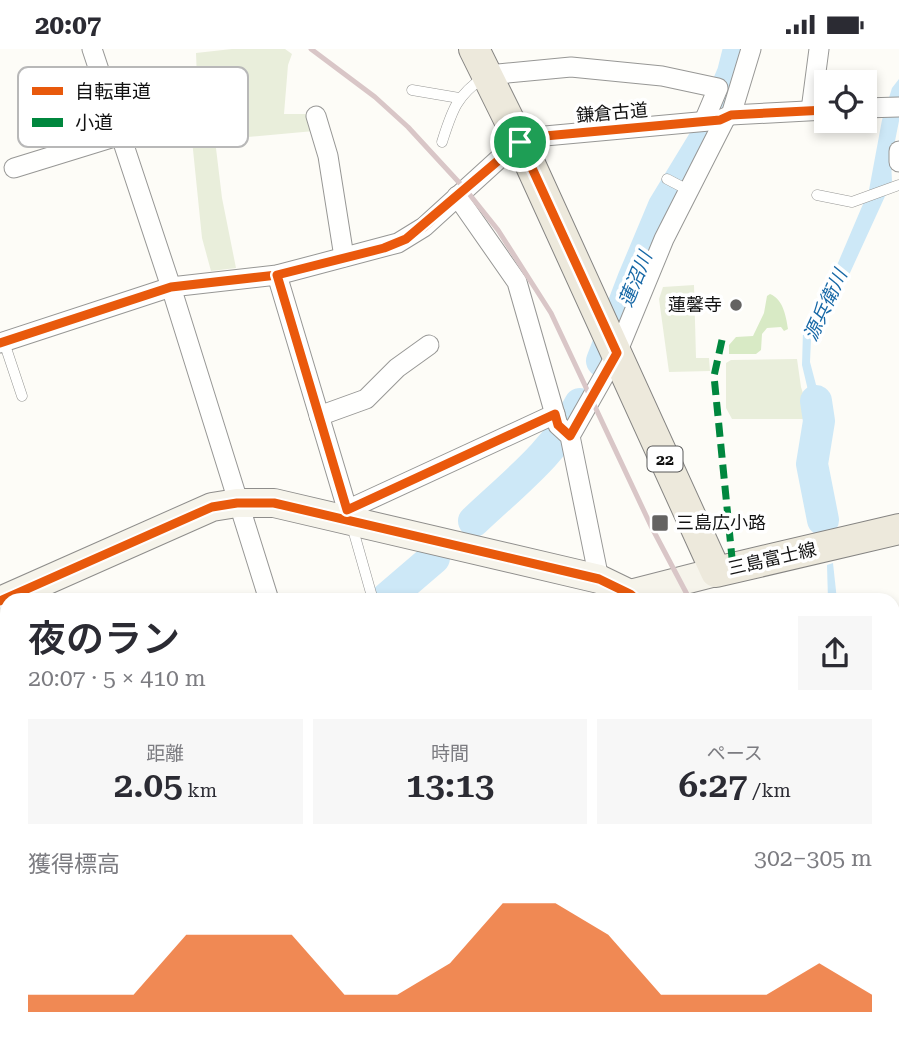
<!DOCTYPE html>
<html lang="ja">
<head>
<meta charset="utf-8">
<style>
  :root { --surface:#fff; --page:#f7f7f7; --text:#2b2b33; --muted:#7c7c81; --accent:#ea580c }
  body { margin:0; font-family:"Roboto Serif","Noto Sans JP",serif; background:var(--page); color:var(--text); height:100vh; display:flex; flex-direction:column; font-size:26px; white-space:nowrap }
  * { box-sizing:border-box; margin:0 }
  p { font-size:23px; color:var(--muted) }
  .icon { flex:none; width:38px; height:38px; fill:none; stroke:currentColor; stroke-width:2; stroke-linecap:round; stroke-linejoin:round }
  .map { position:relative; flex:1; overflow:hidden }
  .side { position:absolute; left:0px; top:544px; width:900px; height:450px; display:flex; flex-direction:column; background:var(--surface); border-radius:21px 21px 0 0; box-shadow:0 4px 10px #0003 }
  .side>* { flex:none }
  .tools { position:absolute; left:814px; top:21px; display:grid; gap:14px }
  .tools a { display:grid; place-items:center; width:63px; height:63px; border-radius:0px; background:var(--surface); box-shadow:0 4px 10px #0003; font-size:35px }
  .pin { position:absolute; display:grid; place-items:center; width:60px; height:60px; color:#fff; margin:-30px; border:4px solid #fff; border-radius:50%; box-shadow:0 2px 7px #0007 }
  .round { display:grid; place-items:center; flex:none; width:74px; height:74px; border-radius:0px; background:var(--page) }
  .summary { display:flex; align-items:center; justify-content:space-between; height:119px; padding:0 28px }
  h1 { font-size:38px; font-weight:600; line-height:52px }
  .figures { display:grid; grid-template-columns:repeat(3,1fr); gap:10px; height:119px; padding:7px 28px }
  .figures div { display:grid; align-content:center; border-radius:0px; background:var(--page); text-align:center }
  .figures b { font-size:35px; font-weight:600 }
  .figures small { font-size:19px; font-weight:400 }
  .figures p { font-size:19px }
  .chart { height:196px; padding:14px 28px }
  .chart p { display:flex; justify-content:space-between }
  .chart svg { width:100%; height:126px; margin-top:7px; fill:var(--accent); opacity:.7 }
  .status { display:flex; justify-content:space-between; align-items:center; height:49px; padding:0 35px; background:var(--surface); direction:ltr }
  .status svg { height:19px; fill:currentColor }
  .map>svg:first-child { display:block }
  .forest { fill:#d8eac5 }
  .cemetery { fill:#e9eedb }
  .water { fill:#cde8f7 }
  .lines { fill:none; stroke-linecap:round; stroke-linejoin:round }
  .river { stroke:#cde8f7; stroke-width:32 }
  .lane-casing { stroke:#979795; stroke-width:11 }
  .street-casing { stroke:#979795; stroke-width:21 }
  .secondary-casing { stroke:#8e8d8b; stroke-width:30 }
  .primary-casing { stroke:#858482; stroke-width:32 }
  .lane { stroke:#fffffe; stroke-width:10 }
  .street { stroke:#fffffe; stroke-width:19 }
  .secondary { stroke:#f6f4eb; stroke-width:28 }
  .primary { stroke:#ede9dc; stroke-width:30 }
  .rail { stroke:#d9c6c7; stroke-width:5 }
  .quiet { stroke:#00873e; stroke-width:7; stroke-dasharray:14 7; stroke-linecap:butt }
  .cycleway-casing { stroke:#fff; stroke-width:13 }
  .cycleway { stroke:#e8590c; stroke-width:9 }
  .route-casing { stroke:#fff; stroke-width:14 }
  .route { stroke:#ea580c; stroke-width:9 }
  .poi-dot { fill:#646362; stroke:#fff; stroke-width:2.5 }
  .labels { text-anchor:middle; stroke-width:7; stroke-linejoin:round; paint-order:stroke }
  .shield { fill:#fff; stroke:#585858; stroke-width:2 }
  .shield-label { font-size:16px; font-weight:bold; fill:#111 }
  .street-label { font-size:18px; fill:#111; stroke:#fff }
  .poi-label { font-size:18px; fill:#111; stroke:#fff; text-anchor:end }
  .water-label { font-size:19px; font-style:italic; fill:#1768a6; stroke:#fff }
  .key { fill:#fff; stroke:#b8b8b8; stroke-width:2 }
  .key-label { font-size:19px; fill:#111 }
</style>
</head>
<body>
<div class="status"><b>20:07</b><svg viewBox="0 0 49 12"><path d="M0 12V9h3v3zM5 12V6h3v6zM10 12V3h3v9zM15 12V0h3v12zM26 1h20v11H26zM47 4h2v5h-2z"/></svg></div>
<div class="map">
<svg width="899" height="993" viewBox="0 0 899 993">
  <rect width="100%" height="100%" fill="#fdfcf7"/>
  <path class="forest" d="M770,245C783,250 786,267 788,280L784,282L781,278L767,279L762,285L761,301L756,305H729V296L736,288L753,287L764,264L767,247Z"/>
  <g class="cemetery">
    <polygon points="232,0 285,0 292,5 288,16 284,65 310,65 314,82 215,91 222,149 236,219 211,222 202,189 186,32 197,30 196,4"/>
    <polygon points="694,236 696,309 709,309 710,322 669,323 659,250 663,238"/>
    <polygon points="797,310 801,338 811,370 732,370 726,359 726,314 731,311"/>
    <polygon points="899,740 899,778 893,772 892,741"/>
  </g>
  <g class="water">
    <polygon points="899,30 899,72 891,112 892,132 849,226 822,266 811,290 810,313 824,366 816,395 813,394 816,375 802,316 803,282 829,235 869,141 882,71 892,39"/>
    <polygon points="833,514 837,551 828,551 827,516"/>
  </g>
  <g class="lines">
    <g class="river">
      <polyline points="602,312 633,231 664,157 706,88 733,24 739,0"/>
      <polyline points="816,352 819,372 812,415 823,471"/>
      <path d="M474,472C512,436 556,402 580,355"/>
      <polyline points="385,551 434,509"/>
    </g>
    <defs>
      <g id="lane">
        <polyline points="412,41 459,49"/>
        <polyline points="40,76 110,53"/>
        <path d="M442,93C452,62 456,47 484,28"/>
        <polyline points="667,130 688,141"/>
        <polyline points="817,146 852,153 899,136"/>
        <polyline points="4,293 22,347"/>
        <polyline points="352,477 373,551"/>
        <polyline points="344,987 347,993"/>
      </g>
      <g id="street">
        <polyline points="92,0 171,238 269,551"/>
        <polyline points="488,26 571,18 662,27 718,39 704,72"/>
        <polyline points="864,59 899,58"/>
        <polyline points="811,61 819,0"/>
        <polyline points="731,66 751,0"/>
        <polyline points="316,67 328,107 344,208"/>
        <polyline points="899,102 899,113"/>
        <polyline points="14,119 121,86"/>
        <polyline points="457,147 517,233 558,376 570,387 599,530"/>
        <polyline points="277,226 351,473"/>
        <polyline points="0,294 171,238 277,226 398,194 424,178 501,108 520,93 534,88 720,71 731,66 826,61"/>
        <polyline points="319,367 366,350 397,319 429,296"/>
        <polyline points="570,387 617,304 664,190 725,70"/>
        <polyline points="347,461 555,365"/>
        <polyline points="0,686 7,715"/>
        <polyline points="892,844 899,840"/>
        <polyline points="85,987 89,993"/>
        <polyline points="596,987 599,993"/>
        <polyline points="686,987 689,993"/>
        <polyline points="789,987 792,993"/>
        <polyline points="166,993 175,987"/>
        <polyline points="430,993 443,987"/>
      </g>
      <g id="secondary">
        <polyline points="615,551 630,545 716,523"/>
        <polyline points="0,552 212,458 237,454 274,454 599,530 630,545"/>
        <polyline points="0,902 7,898"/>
        <polyline points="509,987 512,993"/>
      </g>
      <polyline id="primary" points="474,0 520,93 716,523 899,480"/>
    </defs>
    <use href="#lane" class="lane-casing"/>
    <use href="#street" class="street-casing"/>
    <use href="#secondary" class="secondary-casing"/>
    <use href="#primary" class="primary-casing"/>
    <use href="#lane" class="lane"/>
    <use href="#street" class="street"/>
    <use href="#secondary" class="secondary"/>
    <use href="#primary" class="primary"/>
    <g class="rail">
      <polyline points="311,0 375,48 408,78 466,141 498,181 551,264 651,477 690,551"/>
      <polyline points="892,805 899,811"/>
    </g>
    <polyline class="quiet" points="722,291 714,327 733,519"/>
    <defs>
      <g id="cycleway">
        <polyline points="0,294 171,238 277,226 398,194 424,178 501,108 520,93 534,88 720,71 731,66 826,61"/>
        <polyline points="0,552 212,458 237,454 274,454 599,530 630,545 637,551"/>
      </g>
    </defs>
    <use href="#cycleway" class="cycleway-casing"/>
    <use href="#cycleway" class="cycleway"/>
  </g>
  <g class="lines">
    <defs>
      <polygon id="route" points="520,93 617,304 570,387 558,376 555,365 347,461 277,226 384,199 406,190"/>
    </defs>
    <use href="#route" class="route-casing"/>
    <use href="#route" class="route"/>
  </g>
  <g class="poi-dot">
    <circle cx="736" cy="256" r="7"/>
    <rect x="651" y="465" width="18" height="18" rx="3.5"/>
  </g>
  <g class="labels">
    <rect class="shield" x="647.5" y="397.5" width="35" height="25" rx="5"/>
    <g class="shield-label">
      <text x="665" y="416">22</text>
    </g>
    <g class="street-label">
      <text transform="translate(612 64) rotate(-5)" y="6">鎌倉古道</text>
      <text transform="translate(772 510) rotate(-13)" y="6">三島富士線</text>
    </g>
    <g class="poi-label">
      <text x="722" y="262">蓮馨寺</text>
      <text x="676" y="480" text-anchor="start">三島広小路</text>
    </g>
    <g class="water-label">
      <text transform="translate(635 230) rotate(-68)" y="7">蓮沼川</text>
      <text transform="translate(825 256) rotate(-65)" y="7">源兵衛川</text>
    </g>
  </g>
  <rect x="18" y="18" width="230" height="80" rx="10" class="key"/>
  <rect x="32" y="38" width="31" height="8" fill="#e8590c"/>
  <rect x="32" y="69" width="31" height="9" fill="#00873e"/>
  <g class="key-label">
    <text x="75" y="49">自転車道</text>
    <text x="75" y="80">小道</text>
  </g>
</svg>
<div class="tools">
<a><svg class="icon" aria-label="locate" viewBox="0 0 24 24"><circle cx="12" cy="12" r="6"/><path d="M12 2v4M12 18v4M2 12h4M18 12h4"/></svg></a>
</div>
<div class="pin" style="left:520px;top:93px;background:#1e9e55"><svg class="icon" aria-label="arrive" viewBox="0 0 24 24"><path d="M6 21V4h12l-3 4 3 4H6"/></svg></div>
<section class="side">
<div class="summary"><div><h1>夜のラン</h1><p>20:07 · 5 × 410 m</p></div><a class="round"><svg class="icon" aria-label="share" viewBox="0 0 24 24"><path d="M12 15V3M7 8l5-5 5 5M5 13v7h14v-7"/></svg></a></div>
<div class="figures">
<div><p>距離</p><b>2.05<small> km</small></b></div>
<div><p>時間</p><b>13:13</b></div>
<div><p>ペース</p><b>6:27<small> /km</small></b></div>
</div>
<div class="chart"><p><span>獲得標高</span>302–305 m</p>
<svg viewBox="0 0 160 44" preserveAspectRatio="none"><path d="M0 44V38L10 38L20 38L30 17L40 17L50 17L60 38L70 38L80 27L90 6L100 6L110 17L120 38L130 38L140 38L150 27L160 38V44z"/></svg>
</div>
</section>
</div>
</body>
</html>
